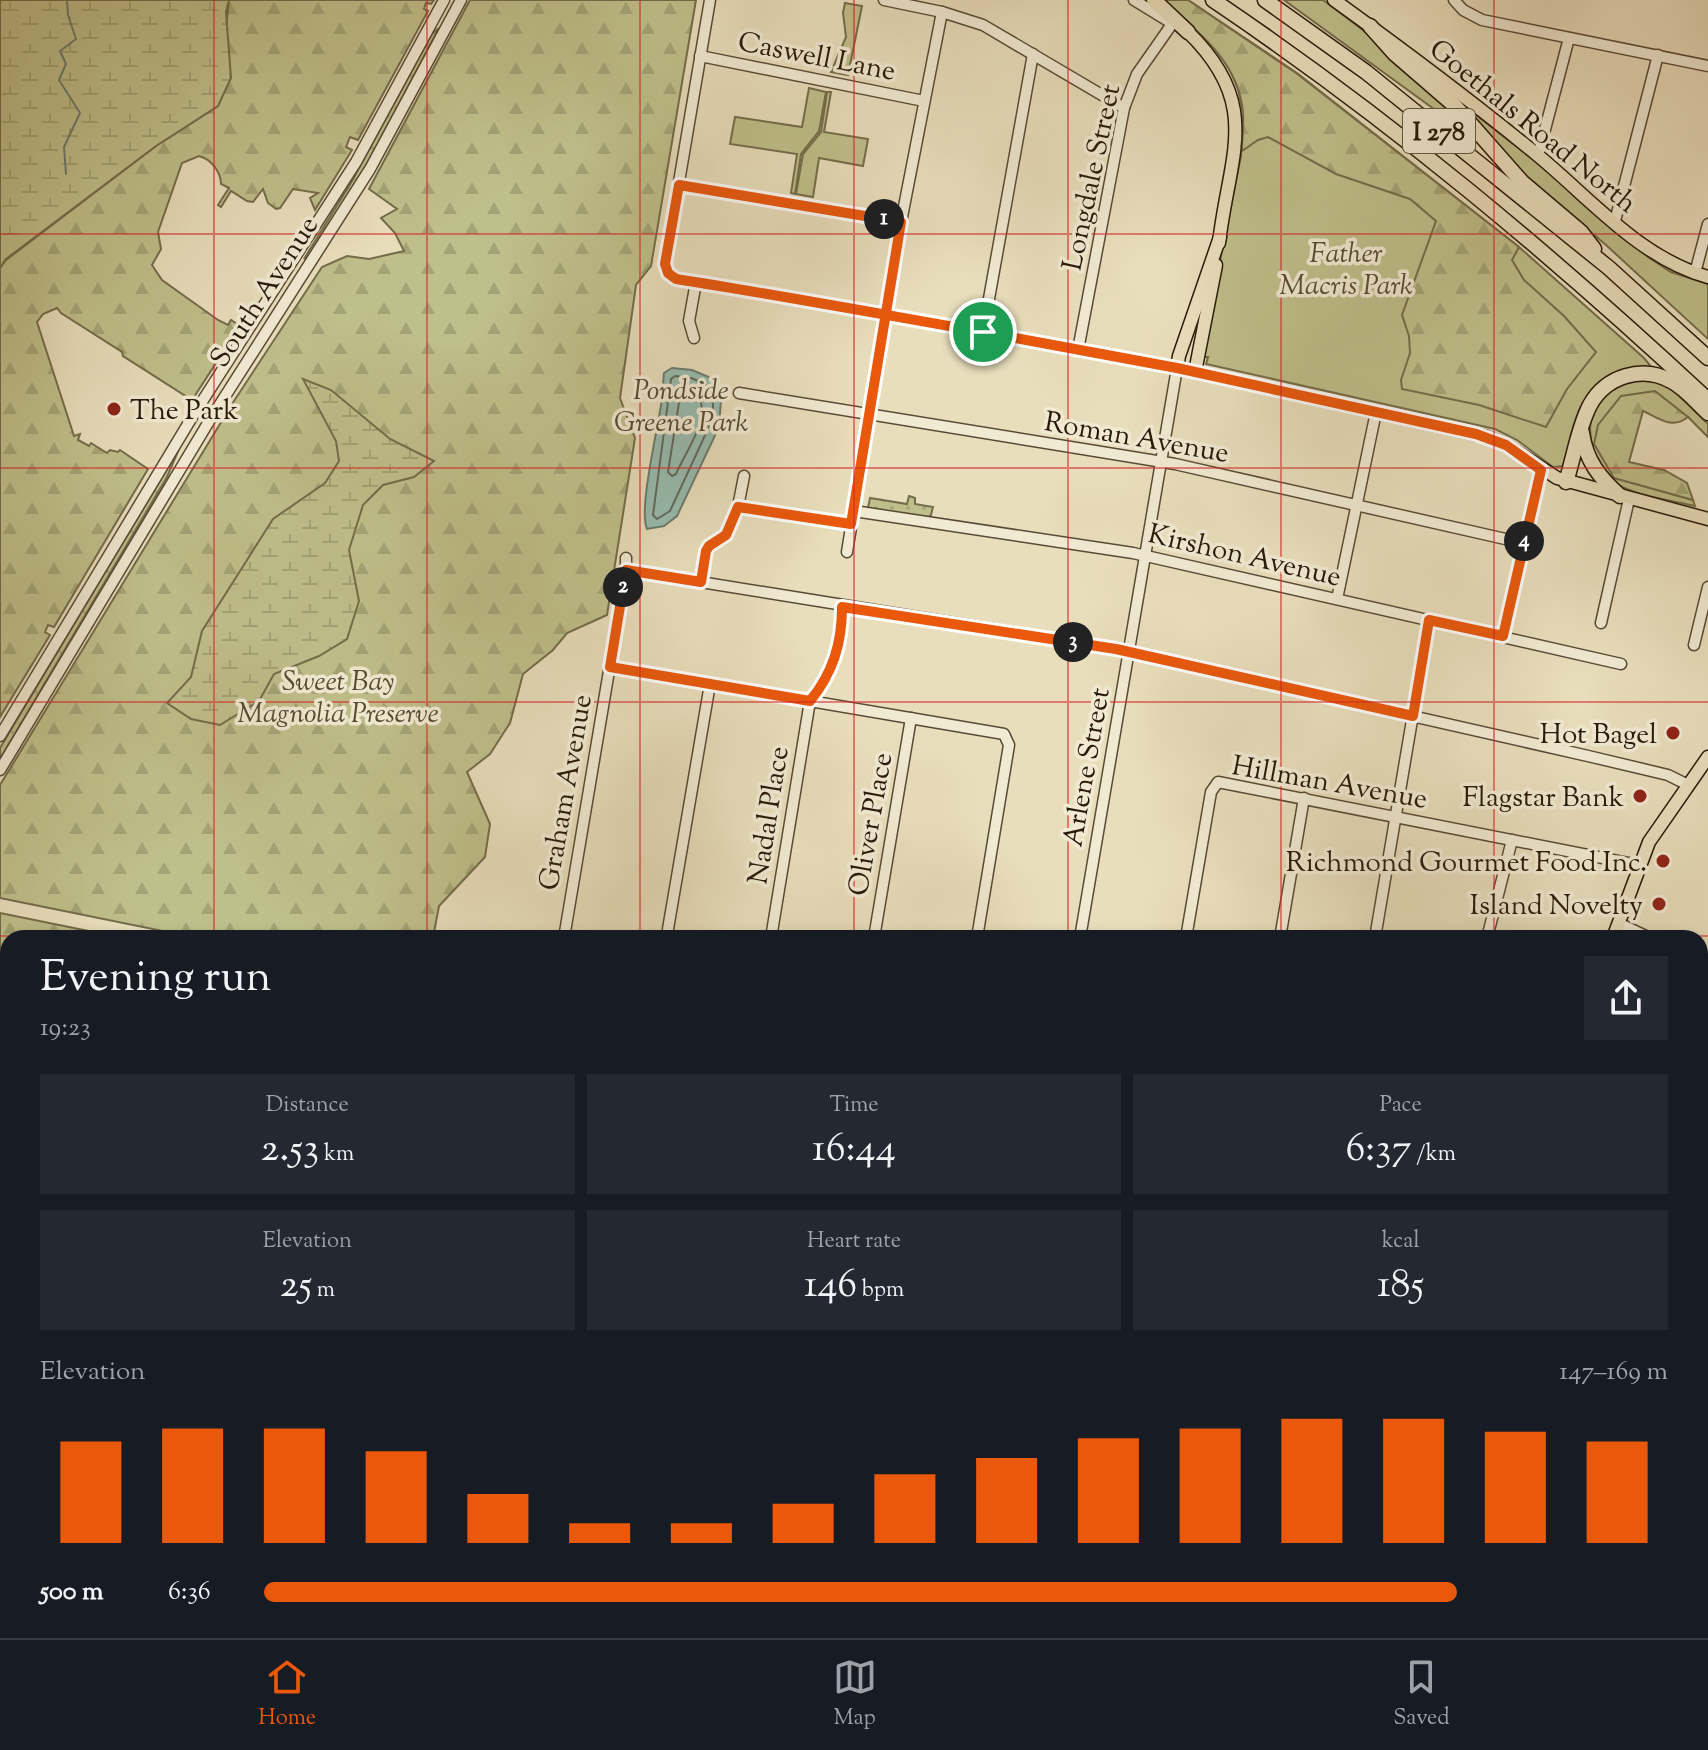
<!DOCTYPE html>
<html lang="en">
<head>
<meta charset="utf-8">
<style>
  :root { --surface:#171b24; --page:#242831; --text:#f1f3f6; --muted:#9ea1a6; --line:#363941; --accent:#ea580c }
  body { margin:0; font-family:"Sorts Mill Goudy",serif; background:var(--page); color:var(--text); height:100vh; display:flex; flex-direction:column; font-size:30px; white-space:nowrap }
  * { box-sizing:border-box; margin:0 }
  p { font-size:26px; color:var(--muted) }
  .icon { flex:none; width:44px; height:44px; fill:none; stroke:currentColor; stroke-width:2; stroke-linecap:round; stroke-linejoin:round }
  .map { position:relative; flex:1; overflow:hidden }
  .sheet { position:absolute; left:0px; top:930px; width:1708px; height:708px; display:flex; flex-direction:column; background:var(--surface); border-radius:24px 24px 0 0; box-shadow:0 4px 12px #0003 }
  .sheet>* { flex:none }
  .pin { position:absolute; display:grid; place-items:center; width:68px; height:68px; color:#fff; margin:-34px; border:4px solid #fff; border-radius:50%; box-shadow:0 2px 8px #0007 }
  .km { position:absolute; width:40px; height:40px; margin:-20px; border-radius:50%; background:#222; color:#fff; font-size:22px; line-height:40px; text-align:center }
  .round { display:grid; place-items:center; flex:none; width:84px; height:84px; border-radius:0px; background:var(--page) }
  .overview { display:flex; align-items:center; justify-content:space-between; height:136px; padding:0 40px }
  h1 { font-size:44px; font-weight:600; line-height:60px }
  .metrics { display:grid; grid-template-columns:repeat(3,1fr); gap:12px; height:136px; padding:8px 40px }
  .metrics div { display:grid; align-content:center; border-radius:0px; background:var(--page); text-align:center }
  .metrics b { font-size:40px; font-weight:600 }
  .metrics small { font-size:22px; font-weight:400 }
  .metrics p { font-size:22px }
  .chart { height:224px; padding:16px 40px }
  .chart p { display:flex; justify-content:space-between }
  .chart svg { width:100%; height:144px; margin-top:8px; stroke:var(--accent); stroke-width:6 }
  ul { padding:0 40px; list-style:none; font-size:26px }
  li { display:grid; grid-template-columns:128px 96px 1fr; align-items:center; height:60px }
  li i { height:20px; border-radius:10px; background:var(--accent) }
  .menu { display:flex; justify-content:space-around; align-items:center; height:112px; border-top:2px solid var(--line); background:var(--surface); font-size:22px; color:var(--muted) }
  .menu a { display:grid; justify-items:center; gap:4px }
  .menu .current { color:var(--accent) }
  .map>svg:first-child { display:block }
  .green { fill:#bfbf8b; stroke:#746c4a; stroke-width:2 }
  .forest { fill:url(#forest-firs); stroke:#746c4a; stroke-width:2 }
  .wetland { fill:url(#wetland-marsh); stroke:#746c4a; stroke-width:2 }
  .garden { fill:url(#garden-dots); stroke:#746c4a; stroke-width:2 }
  .water { fill:#97bcb0; stroke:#6b7b6d; stroke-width:2 }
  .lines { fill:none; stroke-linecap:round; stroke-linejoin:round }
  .shore { stroke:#606a5c; stroke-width:2 }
  .stream { stroke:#6b7b6d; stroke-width:2 }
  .minor-casing { stroke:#584a35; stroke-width:13 }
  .major-casing { stroke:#281908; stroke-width:15 }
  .highway-casing { stroke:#281908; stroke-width:17 }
  .minor { stroke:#f1ead3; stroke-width:10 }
  .major { stroke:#e9debc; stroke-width:12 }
  .highway { stroke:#e9debc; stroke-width:14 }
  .route-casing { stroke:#fff; stroke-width:16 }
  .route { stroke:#ea580c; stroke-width:10 }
  .grid { fill:none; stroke:#d62828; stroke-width:2; stroke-opacity:0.55 }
  .poi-dot { fill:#8f2418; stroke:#f1ead3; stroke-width:3 }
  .labels { text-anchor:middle; stroke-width:7; stroke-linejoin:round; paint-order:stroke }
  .shield { fill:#f1ead3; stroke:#645845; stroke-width:2 }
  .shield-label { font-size:26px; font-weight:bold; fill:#281908 }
  .street-label { font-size:28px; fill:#281908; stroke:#f1ead3 }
  .park-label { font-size:28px; font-style:italic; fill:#554b2f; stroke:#f1ead3 }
  .poi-label { font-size:28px; fill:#281908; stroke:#f1ead3; text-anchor:end }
</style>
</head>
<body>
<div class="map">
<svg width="1708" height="1638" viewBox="0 0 1708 1638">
  <defs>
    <pattern id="forest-firs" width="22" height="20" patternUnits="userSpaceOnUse" patternTransform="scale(2)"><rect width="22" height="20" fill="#bfbf8b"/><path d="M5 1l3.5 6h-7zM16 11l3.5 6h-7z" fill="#a4a476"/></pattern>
    <pattern id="wetland-marsh" width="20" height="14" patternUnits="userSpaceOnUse" patternTransform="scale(2)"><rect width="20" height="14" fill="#bfbf8b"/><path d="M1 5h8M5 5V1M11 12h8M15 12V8" fill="none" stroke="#a4a476"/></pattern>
    <pattern id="garden-dots" width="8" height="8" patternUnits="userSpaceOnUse" patternTransform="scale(2)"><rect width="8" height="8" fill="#bfbf8b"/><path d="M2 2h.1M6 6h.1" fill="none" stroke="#a4a476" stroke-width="1.8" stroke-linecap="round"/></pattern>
  </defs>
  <rect width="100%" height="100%" fill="#e9debc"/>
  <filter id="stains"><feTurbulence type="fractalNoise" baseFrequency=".0025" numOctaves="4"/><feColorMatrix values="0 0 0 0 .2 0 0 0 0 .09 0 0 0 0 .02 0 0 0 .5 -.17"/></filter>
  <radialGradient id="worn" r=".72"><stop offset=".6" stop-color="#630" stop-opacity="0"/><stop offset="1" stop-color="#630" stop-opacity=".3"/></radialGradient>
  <g class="green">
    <polygon points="1161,0 1188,0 1297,73 1519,247 1644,358 1653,369 1612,378 1565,466 1553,467 1517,440 1495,429 1206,364 1208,357 1201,357 1241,156 1243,113 1238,89 1229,68 1209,41"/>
    <path d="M1284,0H1323L1330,5C1371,36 1446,92 1471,136Z"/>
    <polygon points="845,3 862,6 848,75 831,72 846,37 843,13"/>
    <polygon points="809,88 826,92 819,131 801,154 795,194 791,193 797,154 730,144 735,117 802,127"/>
    <polygon points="827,92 831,92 824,132 868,139 863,166 819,158 813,197 796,194 803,154 821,132"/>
    <polygon points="1462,104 1535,161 1648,257 1671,272 1708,284 1708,339 1606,245 1517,170"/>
    <path d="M1648,378L1670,387L1708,424V437L1688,417L1621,396L1614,478L1693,500L1695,506C1670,500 1640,497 1617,484C1602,476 1597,464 1593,449C1581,404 1607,385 1648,378Z"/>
  </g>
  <g class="forest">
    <path d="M229,0H434L431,4L426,3L424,9L428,11L358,140L350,137L346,147L352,150L315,210L310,198L318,193L293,189L280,208L276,209L268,203L263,189L253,202L247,201L231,191L221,207L218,205L229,188L221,184C221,172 211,159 199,156L182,163L158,232L161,249L152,265L162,280L218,320L228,325L231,320L240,326L192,400L123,356L122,352L61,313L57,308L43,314L37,322L74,436L80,434L78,440L89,446L91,443L107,453L110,450L118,452L120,450L148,469L54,627L48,625L45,632L50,635L0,717V268L6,260L156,146L218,106Z"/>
    <polygon points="470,0 696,0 651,266 636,285 620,398 635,438 607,615 567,633 553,650 523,674 510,723 490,754 467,772 490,824 485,857 439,906 433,938 197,938 0,898 0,785 234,401 322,267 347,256 369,259 404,251 395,233 381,218 397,209 369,189"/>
    <path d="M1161,0H1188L1296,73L1519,247L1512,260L1524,280L1564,316L1596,352L1567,389L1546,427L1479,405L1402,389L1401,380L1410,353L1409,336L1402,315L1436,221L1410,199L1336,174L1268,137L1258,140L1242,151C1242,139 1244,126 1243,113C1239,61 1197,31 1161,0Z"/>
    <path d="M1655,391L1688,417C1672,430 1659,418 1643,411L1629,462L1664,470L1687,483L1693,500L1614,478L1594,444L1598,425L1621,396Z"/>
    <polygon points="0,913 123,938 93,938 76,934 60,938 8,938 8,1195 0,1194"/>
    <polygon points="0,1207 8,1208 8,1443 0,1445"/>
  </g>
  <g class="wetland">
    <polygon points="0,0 229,0 226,12 231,78 218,106 156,146 6,259 0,268"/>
    <polygon points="303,379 331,390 390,439 434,461 414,477 383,485 363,505 349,550 359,601 347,639 319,656 274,674 259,701 220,725 191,719 167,703 191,677 202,631 273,519 325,483 339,461 336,441"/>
  </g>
  <g class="garden">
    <polygon points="439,28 356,185 311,254 304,259 352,181 432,34"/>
    <polygon points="179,449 167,477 0,759 0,748"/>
    <polygon points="909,496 915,498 915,504 933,507 931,515 927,518 868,508 870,498 907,504"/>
  </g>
  <path class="water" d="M672,368L692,370L711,378L721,400L719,427L677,516L664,526L647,529C638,509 659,425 662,398C663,390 663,381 664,373Z"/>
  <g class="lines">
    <g class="shore">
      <polygon points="675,376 691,378 705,384 713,402 713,418 670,511 657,519 653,515 671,379"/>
      <path d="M684,387L698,391C711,421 687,448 676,474L672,476L668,472L681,390Z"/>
    </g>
    <polyline class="stream" points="66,174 64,147 80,113 59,80 66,64 60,51 76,39 68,15 67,0"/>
    <defs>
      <g id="minor">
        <polyline points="710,0 665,264 671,277 1177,368 1080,938"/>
        <polyline points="884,0 942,12 983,25 1124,108"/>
        <polyline points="1134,0 1173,24"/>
        <polyline points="1454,0 1463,10 1482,20 1708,66"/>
        <polyline points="700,56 924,101"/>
        <polyline points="1538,156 1569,38"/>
        <polyline points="679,185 901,222"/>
        <polyline points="1615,221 1658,55"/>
        <polyline points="1695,273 1708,224"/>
        <polyline points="983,332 1033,54"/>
        <polyline points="694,338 689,321 696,282"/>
        <polyline points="1078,350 1124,108 1137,74 1172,24"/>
        <polyline points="739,393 1175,464 1523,543"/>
        <polyline points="738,507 851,524"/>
        <polyline points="854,511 1133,553 1621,664"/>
        <polyline points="847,552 901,222 942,12"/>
        <polyline points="626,570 1116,649 1588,756 1668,775 1688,785"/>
        <polyline points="701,582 706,551 729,530 738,507 744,476"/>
        <polyline points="1337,599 1376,412"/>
        <polyline points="1601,623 1629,499"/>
        <polyline points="1503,636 1541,470"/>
        <polyline points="1694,645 1708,587"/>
        <polyline points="610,667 1004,734 1009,745 977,938"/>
        <polyline points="0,736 194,414 356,162 444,0"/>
        <polyline points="0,770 208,423 370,169 461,0"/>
        <polyline points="1618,923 1650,938"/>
        <polyline points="564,938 626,570 626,558"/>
        <polyline points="670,938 668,929 710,684"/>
        <path d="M771,938L810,701C834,673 842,642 842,607"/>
        <polyline points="874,938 911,718"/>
        <polyline points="1186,938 1211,792 1218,782 1638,865"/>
        <polyline points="1280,938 1304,798"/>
        <polyline points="1375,938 1429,620"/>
        <polyline points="1487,938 1512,840"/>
        <polyline points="1700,963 1708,968"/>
        <polyline points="1700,1193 1708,1177"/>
        <polyline points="1700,1265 1708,1267"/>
        <polyline points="1700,1376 1708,1359"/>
        <polyline points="1700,1426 1708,1422"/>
        <polyline points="1028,1630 1028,1638"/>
        <polyline points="1095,1630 1096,1638"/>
        <polyline points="437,1638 438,1630"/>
        <polyline points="536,1638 538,1630"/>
        <polyline points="693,1638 694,1630"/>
        <polyline points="1513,1638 1513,1630"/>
        <polyline points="1618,1638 1620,1630"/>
      </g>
      <g id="major">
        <path d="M1334,0C1402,49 1470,100 1535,153C1589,197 1639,258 1708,277"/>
        <path d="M1188,32C1263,105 1229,155 1219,243"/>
        <polyline points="1220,237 1179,356 1177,368 1484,436 1506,445 1557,478 1708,519"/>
        <polyline points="1195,372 1216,265"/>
        <polyline points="1613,938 1649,842 1708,757"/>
        <polyline points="1700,1497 1708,1495"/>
        <polyline points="1302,1630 1303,1638"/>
        <polyline points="1316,1630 1318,1638"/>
        <polyline points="1335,1630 1336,1638"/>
        <polyline points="948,1638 974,1630"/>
      </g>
      <g id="highway">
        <polyline points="1154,0 1188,32"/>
        <path d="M1213,0C1391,120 1551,254 1708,400"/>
        <polyline points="1265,0 1366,72 1609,268 1708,358"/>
        <polyline points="1370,26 1395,54 1454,105 1522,182 1581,232 1594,249"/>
        <path d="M1582,433C1586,461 1600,478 1620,496"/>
        <path d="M1566,482C1574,457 1578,428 1590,405C1606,376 1642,365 1671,381C1685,388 1696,402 1708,413"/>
      </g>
    </defs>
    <use href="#minor" class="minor-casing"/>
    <use href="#major" class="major-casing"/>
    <use href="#highway" class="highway-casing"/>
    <use href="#minor" class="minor"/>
    <use href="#major" class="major"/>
    <use href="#highway" class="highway"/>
  </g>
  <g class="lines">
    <defs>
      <path id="route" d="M983,332C880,314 778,295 676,279L668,273L665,264L679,185L901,222L851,524L738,507L726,535L709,546L706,551L701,582L626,570L610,667L810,701C833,673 842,643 842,607L1116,649L1413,716L1429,620L1503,636L1541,470L1506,445L1476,434L1177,368L983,332"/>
    </defs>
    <use href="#route" class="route-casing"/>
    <use href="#route" class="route"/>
  </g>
  <path class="grid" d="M214,0V938M427,0V938M640,0V938M854,0V938M1068,0V938M1281,0V938M1494,0V938M0,234H1708M0,468H1708M0,702H1708M0,936H1708M0,1170H8M1700,1170H1708M0,1404H8M1700,1404H1708M214,1630V1638M427,1630V1638M640,1630V1638M854,1630V1638M1068,1630V1638M1281,1630V1638M1494,1630V1638"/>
  <g class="poi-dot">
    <circle cx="114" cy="409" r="8"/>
    <circle cx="1673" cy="733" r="8"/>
    <circle cx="1640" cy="796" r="8"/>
    <circle cx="1663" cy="861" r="8"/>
    <circle cx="1659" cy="904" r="8"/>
  </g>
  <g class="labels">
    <rect class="shield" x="1403" y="109" width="72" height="44" rx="6"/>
    <g class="shield-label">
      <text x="1439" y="140">I 278</text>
    </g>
    <g class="street-label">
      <text transform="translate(817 55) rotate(11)" y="10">Caswell Lane</text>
      <text transform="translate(1534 125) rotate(39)" y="10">Goethals Road North</text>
      <text transform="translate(1090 177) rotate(-78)" y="10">Longdale Street</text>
      <text transform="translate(263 291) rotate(-57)" y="10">South Avenue</text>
      <text transform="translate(1137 436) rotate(10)" y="10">Roman Avenue</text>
      <text transform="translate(1245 554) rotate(13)" y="10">Kirshon Avenue</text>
      <text transform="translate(1085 767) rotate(-80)" y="10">Arlene Street</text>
      <text transform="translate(1330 781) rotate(10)" y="10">Hillman Avenue</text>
      <text transform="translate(564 792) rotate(-80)" y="10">Graham Avenue</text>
      <text transform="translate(767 815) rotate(-81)" y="10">Nadal Place</text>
      <text transform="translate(869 824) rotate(-80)" y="10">Oliver Place</text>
    </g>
    <g class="park-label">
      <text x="1346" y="262">Father<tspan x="1346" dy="32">Macris Park</tspan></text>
      <text x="681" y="399">Pondside<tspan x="681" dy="32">Greene Park</tspan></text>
      <text x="338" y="690">Sweet Bay<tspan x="338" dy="32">Magnolia Preserve</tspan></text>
    </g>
    <g class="poi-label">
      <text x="130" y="419" text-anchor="start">The Park</text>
      <text x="1657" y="743">Hot Bagel</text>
      <text x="1624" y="806">Flagstar Bank</text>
      <text x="1647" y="871">Richmond Gourmet Food Inc.</text>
      <text x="1643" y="914">Island Novelty</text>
    </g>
  </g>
  <rect width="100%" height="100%" filter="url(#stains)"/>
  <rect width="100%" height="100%" fill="url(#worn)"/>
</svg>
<div class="pin" style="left:983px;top:332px;background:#1e9e55"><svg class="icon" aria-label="arrive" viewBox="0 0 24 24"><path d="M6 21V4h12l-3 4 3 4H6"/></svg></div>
<b class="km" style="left:884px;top:219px">1</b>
<b class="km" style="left:623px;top:587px">2</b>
<b class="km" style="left:1073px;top:642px">3</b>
<b class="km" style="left:1524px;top:541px">4</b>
<section class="sheet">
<div class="overview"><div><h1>Evening run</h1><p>19:23</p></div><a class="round"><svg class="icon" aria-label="share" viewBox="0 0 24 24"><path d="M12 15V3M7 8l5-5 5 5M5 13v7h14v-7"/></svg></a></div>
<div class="metrics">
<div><p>Distance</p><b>2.53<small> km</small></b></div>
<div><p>Time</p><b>16:44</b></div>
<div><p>Pace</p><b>6:37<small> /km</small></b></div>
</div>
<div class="metrics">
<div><p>Elevation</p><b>25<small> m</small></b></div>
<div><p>Heart rate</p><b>146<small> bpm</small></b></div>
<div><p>kcal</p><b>185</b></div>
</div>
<div class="chart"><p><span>Elevation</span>147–169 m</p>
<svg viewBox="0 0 160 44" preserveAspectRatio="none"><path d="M5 44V13M15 44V9M25 44V9M35 44V16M45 44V29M55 44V38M65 44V38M75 44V32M85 44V23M95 44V18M105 44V12M115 44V9M125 44V6M135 44V6M145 44V10M155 44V13"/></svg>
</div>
<ul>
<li><b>500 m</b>6:36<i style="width:85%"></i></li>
</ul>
</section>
</div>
<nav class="menu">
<a class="current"><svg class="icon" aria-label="home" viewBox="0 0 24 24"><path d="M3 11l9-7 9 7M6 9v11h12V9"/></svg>Home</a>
<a><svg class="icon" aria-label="map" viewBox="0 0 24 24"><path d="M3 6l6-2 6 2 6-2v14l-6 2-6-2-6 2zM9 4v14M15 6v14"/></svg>Map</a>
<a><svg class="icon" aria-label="saved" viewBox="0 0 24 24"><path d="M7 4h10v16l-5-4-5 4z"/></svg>Saved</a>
</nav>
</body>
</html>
